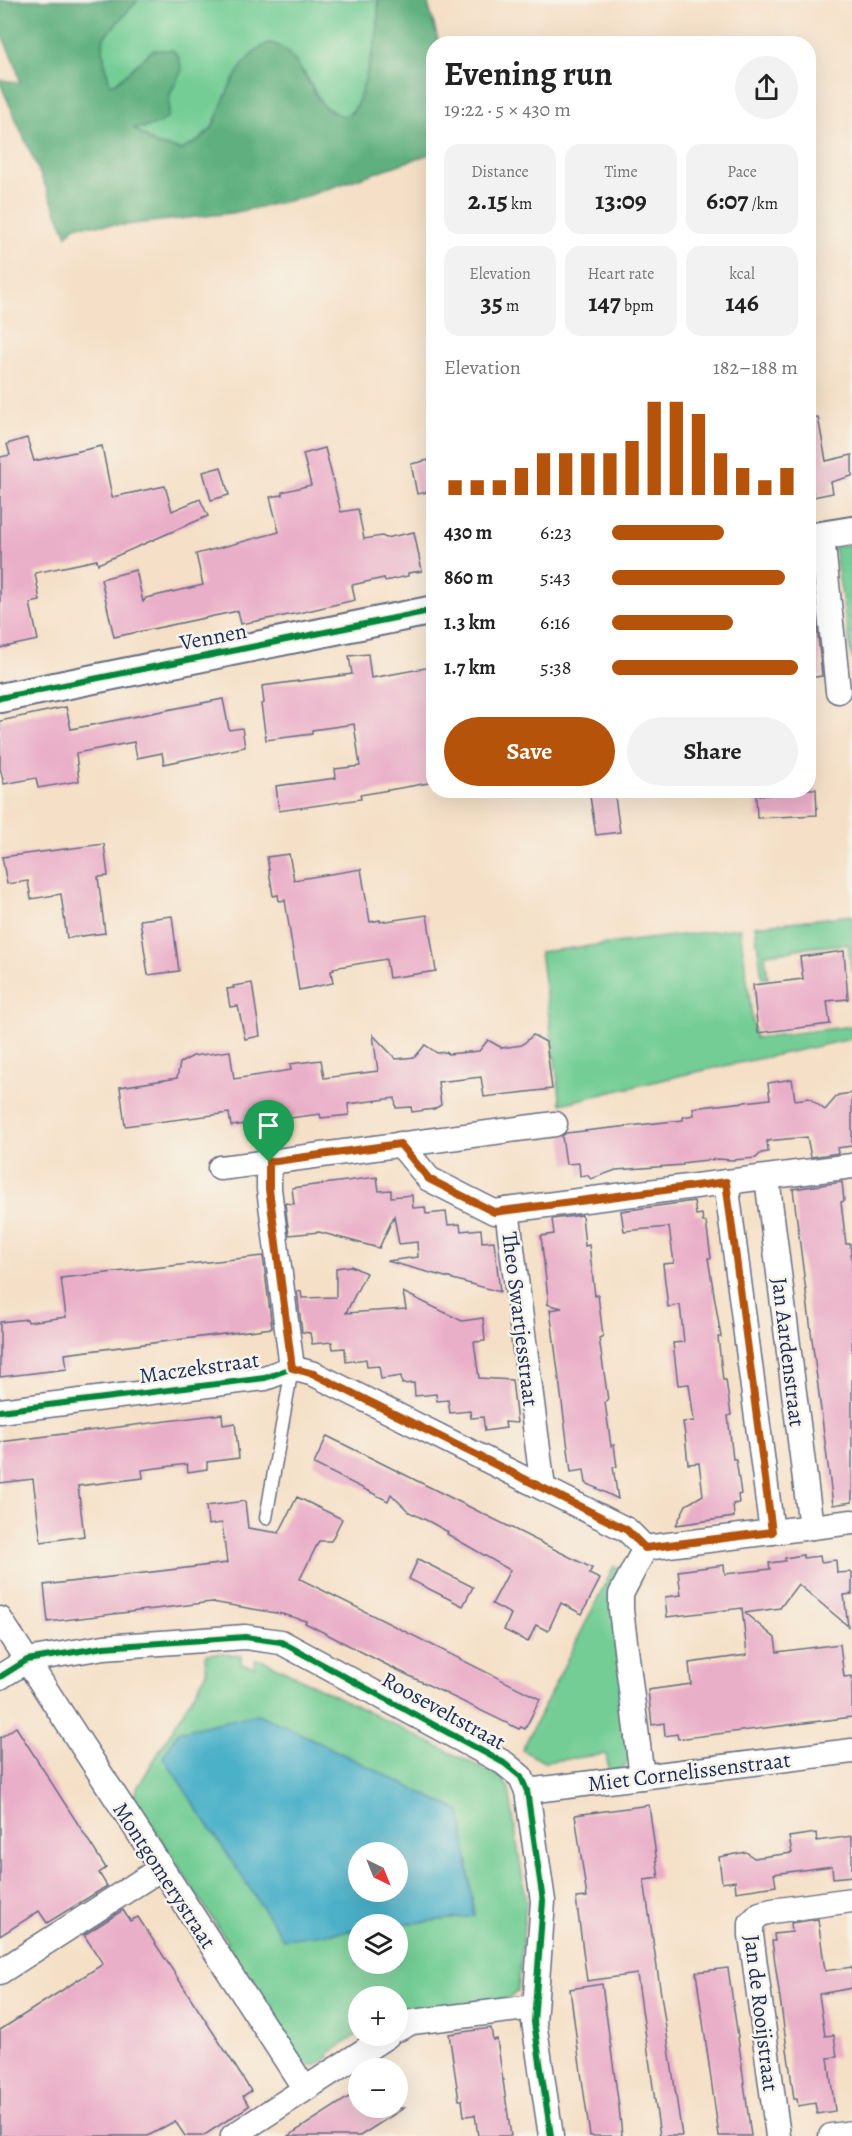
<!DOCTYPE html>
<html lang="en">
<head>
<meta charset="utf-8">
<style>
  :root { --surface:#fff; --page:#f2f2f2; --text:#222; --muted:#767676; --accent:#b45309 }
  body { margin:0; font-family:Alegreya,serif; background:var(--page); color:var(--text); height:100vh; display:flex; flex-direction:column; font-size:22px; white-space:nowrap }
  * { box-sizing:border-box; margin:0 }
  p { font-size:20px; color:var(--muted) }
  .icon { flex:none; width:33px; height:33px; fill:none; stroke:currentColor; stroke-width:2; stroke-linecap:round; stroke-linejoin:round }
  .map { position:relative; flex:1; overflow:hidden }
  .side { position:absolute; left:426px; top:36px; width:390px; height:762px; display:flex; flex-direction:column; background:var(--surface); border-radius:24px; box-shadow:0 6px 24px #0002 }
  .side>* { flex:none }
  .needle { width:39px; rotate:137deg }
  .controls { position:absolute; left:348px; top:1842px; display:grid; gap:12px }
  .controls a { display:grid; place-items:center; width:60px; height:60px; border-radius:50%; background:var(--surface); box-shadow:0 6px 24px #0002; font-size:30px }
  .pin { position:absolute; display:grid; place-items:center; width:51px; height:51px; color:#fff; margin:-62px -26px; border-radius:50% 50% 50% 0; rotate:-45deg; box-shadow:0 0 6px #0007 }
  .pin .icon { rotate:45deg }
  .round { display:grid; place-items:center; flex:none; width:63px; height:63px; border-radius:32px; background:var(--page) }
  .overview { display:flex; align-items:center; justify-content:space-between; height:102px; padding:0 18px }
  h1 { font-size:33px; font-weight:600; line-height:45px }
  .figures { display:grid; grid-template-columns:repeat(3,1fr); gap:9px; height:102px; padding:6px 18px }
  .figures div { display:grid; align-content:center; border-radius:15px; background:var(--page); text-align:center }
  .figures b { font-size:26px; font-weight:600 }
  .figures small { font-size:16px; font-weight:400 }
  .figures p { font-size:16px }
  .chart { height:168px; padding:12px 18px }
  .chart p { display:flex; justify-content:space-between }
  .chart svg { width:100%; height:108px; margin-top:6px; stroke:var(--accent); stroke-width:6 }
  .cta { display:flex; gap:12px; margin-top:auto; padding:12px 18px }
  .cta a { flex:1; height:69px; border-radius:36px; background:var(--accent); color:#fff; font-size:24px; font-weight:600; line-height:69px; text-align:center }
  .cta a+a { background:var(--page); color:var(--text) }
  ul { padding:0 18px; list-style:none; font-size:20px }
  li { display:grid; grid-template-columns:96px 72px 1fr; align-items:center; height:45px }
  li i { height:15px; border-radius:8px; background:var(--accent) }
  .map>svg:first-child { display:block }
  .green { fill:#73cd94; stroke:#477e79; stroke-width:1.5; fill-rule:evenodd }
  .forest { fill:#5eb07e; stroke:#3c706e; stroke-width:1.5 }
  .water { fill:#4bb1c9; stroke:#337094; stroke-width:1.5; fill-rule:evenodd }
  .building { fill:#eaafc8 }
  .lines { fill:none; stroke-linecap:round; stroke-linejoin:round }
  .service-casing { stroke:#676d83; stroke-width:15 }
  .minor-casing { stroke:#676d83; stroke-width:27 }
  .tertiary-casing { stroke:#676d83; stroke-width:32 }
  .service { stroke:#fff; stroke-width:12 }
  .minor { stroke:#fff; stroke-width:24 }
  .tertiary { stroke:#fff; stroke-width:28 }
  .cycleway-casing { stroke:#f7f3e8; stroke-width:10 }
  .cycleway { stroke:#00873e; stroke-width:6 }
  .route-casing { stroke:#fff; stroke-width:12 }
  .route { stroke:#b45309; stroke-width:8 }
  .labels { text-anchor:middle; stroke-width:5; stroke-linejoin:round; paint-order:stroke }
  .street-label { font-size:22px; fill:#1b2f5e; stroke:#f7f3e8 }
</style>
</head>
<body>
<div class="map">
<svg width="852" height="2136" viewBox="0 0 852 2136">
  <rect width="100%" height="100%" fill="#f7f3e8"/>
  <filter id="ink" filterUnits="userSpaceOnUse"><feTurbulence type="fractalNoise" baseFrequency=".0167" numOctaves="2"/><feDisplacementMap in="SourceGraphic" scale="12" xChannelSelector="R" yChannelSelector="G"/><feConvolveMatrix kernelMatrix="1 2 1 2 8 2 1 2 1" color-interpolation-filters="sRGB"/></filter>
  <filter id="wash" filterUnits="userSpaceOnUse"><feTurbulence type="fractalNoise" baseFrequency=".008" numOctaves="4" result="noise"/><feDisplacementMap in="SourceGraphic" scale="24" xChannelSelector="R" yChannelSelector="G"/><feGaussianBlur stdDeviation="1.35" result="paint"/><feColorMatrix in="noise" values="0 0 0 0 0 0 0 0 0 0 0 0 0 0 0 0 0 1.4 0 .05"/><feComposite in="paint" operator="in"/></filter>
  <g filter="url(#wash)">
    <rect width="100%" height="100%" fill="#f5e0c7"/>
    <g class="green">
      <path d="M138,0H378V33L359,100L354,109L346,117L338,115L323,106L305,74L291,58L276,45L256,51L236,76L211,129L198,141L182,150L155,144L133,127L145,128L169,111L168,99L173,87L153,50L116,83L110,84C106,70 101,52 104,37Z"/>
      <polygon points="852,544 852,660 834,547"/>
      <polygon points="852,915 852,973 848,944 794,949 793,951 765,954 768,978 762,978 755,926"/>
      <polygon points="740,928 755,1038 852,1026 852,1039 687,1074 561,1104 540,952"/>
      <polygon points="614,1566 622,1571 629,1759 622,1769 609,1772 606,1754 544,1762 522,1750"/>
      <path d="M220,1653L241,1656V1664L254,1667L256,1659L265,1661L502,1778L509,1789L526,1901L518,1991L509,1998L412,2011L398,2017V1996H358V2034L328,2054L329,2057L317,2065L309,2066L302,2061L297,2054L293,2056L221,1944L228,1943L133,1795L207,1672L205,1657L207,1654ZM283,1725L461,1812L474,1916L398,1925V1964H358V1930L283,1938Z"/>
    </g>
    <path class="forest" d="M0,0H138L104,37C101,52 106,70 110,84L116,83L153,50H173L179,58L182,70L170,94L168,116C159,127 147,127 134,128L155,144L181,150C192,145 205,138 212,128C218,118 220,107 225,97C233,77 249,51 269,43C294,45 309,88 322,104C325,108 329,110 333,112C353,123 357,106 362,90C371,57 381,35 378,0H427L439,43L434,44L433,153L301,198L232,213L125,225H79L74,227L67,235L0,83V80L20,82L16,66L0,31Z"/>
    <path class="water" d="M257,1714L283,1725L461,1812L474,1916L398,1925L358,1924V1930L283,1939L163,1757L178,1732ZM358,1852H398V1892H358Z"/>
    <g id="blocks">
      <g class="building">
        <polygon points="818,417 826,461 852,455 852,476 831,482 833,493 813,497 813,493 808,494 808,418"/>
        <polygon points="27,438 34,461 102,446 112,497 165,486 172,511 200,499 208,516 98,564 97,560 35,573 40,601 30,603 38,640 0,648 0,457 10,455 7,444"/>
        <polygon points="325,448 341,512 358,509 364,539 382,536 386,538 414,532 422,571 408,573 408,576 385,581 384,578 352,585 355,600 299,613 241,624 238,611 114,637 101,579 136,570 143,602 146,598 203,585 196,554 279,532 270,497 282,495 282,492 311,485 303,454"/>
        <polygon points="429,460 434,491 417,494 411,464"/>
        <polygon points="221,467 229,495 211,500 203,472"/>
        <polygon points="808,606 815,606 822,676 808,678"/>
        <polygon points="368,654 371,678 431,667 434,677 434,782 360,795 361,799 279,811 276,786 336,778 335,769 360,766 354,724 312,730 312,734 266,740 261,704 264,703 262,686 352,674 349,656"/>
        <polygon points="223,699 229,730 242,728 245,747 164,764 162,753 137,758 134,742 76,753 79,781 38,788 36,778 4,784 0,768 0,721 66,707 71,729"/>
        <polygon points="808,789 816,789 817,815 757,818 756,795 769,795 769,792"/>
        <polygon points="589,790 614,790 620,832 596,835"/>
        <polygon points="104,844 108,876 98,877 105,933 67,938 61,894 31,899 28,881 7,884 2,857"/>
        <polygon points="289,854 294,880 361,869 370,922 380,920 380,922 427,915 436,971 389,978 386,959 333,968 334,970 331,971 333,983 299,990 285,900 279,901 278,895 273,896 267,857"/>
        <polygon points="172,916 179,971 148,975 140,920"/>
        <polygon points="844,951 848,999 827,1001 830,1024 758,1033 753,985 803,979 800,957"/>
        <polygon points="252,983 260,1036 245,1039 238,1006 230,1007 227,989 234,988 233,986"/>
        <polygon points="373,1035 396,1059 415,1057 425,1045 437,1053 447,1052 448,1054 479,1051 488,1040 502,1048 522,1045 533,1035 546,1042 552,1089 484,1097 481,1077 438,1082 441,1105 434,1109 412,1112 411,1107 396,1108 395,1098 348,1104 349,1115 321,1118 320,1114 231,1126 229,1113 125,1126 120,1087 177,1078 180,1063 193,1056 230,1051 234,1079 291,1070 290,1064 321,1060 324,1078 378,1071"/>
        <polygon points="792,1079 795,1100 809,1098 825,1110 838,1095 852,1093 852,1146 837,1148 838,1153 811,1157 807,1137 767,1141 768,1152 761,1153 756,1158 732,1160 718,1159 689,1162 683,1163 683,1165 616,1170 591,1179 587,1175 580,1176 579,1163 566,1164 562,1136 566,1133 683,1120 683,1117 694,1115 693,1108 770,1099 768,1083"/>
        <polygon points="377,1177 379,1191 391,1190 391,1197 412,1195 413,1208 425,1207 426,1214 446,1212 448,1225 460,1224 461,1231 481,1229 482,1242 494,1241 500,1292 387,1261 418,1257 417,1242 399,1244 394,1216 379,1248 319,1232 289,1235 285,1203 294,1204 292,1188"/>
        <polygon points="842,1182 844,1201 841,1202 846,1244 850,1244 852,1263 852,1502 833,1505 793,1189"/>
        <polygon points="694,1201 696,1215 702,1214 703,1222 706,1222 711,1258 708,1258 721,1337 718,1337 723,1380 726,1380 731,1415 728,1416 733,1459 736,1459 741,1494 738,1495 739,1503 733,1504 734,1517 676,1525 686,1505 703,1495 699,1463 688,1464 685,1435 683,1422 694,1421 689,1384 678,1385 673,1343 684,1342 680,1305 668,1307 663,1264 674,1263 669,1227 624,1231 621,1211"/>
        <polygon points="582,1215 585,1246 589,1245 595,1296 598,1295 603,1336 599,1338 608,1400 605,1402 611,1446 614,1445 617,1467 613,1467 618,1499 586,1483 584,1470 571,1472 550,1310 562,1308 546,1304 548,1304 548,1298 541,1236 554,1234 552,1219"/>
        <polygon points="263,1256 272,1328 65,1354 67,1369 0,1377 0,1322 27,1319 28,1322 66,1317 61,1278"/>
        <polygon points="351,1266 366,1273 346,1313 406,1309 403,1292 462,1321 483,1318 485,1341 474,1342 479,1378 512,1380 517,1423 505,1422 506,1428 485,1431 483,1417 471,1418 470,1411 450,1413 448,1400 437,1401 436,1394 415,1396 414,1383 402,1384 401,1376 381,1379 379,1366 367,1367 366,1359 346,1362 345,1348 333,1349 332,1342 312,1344 310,1333 302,1332 297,1292 301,1291 302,1298 336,1297 336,1268"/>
        <polygon points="222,1414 223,1425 235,1423 239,1458 207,1462 207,1469 188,1472 187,1464 142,1470 143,1478 78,1486 84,1536 41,1542 33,1479 0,1483 0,1442"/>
        <polygon points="327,1436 592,1568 589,1574 600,1579 582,1614 561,1603 548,1631 536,1625 528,1642 504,1630 511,1614 492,1604 510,1570 447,1534 448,1532 430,1522 409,1512 391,1494 388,1501 314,1464"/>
        <polygon points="297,1497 342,1519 331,1541 319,1541 300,1579 540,1699 525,1729 521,1727 519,1729 387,1665 305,1623 306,1621 282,1614 212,1602 48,1622 44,1585 227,1563 222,1523 208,1525 206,1506 245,1501 248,1528 279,1533"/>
        <polygon points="803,1555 803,1558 820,1556 821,1562 836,1560 837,1573 852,1572 852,1594 844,1595 848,1626 798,1584 780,1608 745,1613 775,1638 777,1652 840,1644 844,1677 852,1676 852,1717 678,1739 677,1734 665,1736 664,1723 652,1725 648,1690 691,1684 689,1663 747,1655 742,1608 667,1617 665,1597 681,1595 678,1571 724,1565 725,1574 770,1569 769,1563 785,1561 785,1558"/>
        <polygon points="418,1559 473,1587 463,1606 409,1579"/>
        <polygon points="16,1727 106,1868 99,1873 107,1886 47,1923 39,1911 0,1936 0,1738"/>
        <polygon points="649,1805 659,1878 644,1880 682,2136 660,2136 637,1974 587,1981 576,1898 587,1897 575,1815"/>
        <polygon points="816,1833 817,1841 852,1836 852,1876 833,1878 832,1866 774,1874 776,1886 736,1892 735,1881 722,1883 719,1857 746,1852 754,1858 792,1853 789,1837"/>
        <polygon points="123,1910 130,1921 138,1917 237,2069 251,2091 243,2096 249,2106 203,2136 185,2136 175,2121 148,2136 0,2136 0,2030 103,1964 84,1935"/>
        <polygon points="818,1919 825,1971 852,1967 852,1988 819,1994 825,2036 834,2035 837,2057 828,2058 835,2111 817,2114 815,2103 798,2106 797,2099 794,2099 772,1941 775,1941 774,1934 792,1932 791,1923"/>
        <polygon points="728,1968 738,2037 751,2136 719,2136 696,1972"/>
        <polygon points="602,1984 619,2107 622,2136 590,2136 579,2058 570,1989"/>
        <polygon points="491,2028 493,2040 497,2039 511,2136 478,2136 475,2115 464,2116 462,2100 459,2100 449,2034"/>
        <polygon points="358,2091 358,2108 404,2108 360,2136 288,2136"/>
      </g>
    </g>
  </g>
  <g filter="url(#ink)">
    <use href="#blocks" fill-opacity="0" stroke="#676d83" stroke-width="1.5"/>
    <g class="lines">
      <defs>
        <polyline id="service" points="266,1518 292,1368"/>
        <g id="minor">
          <polyline points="822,536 838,691"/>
          <polyline points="400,1144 429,1179 494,1212 507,1210"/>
          <polyline points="220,1168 269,1162"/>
          <polyline points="767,1178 811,1527"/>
          <polyline points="726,1182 772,1532"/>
          <polyline points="292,1368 269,1189 269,1162 555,1124"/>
          <polyline points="0,1411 265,1378 292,1368 314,1374 627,1530 645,1548"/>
          <polyline points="543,1488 507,1210 852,1166"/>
          <polyline points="0,1619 305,2089"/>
          <polyline points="0,1677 27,1660 104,1647 245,1637 281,1642 504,1763 521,1777 527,1791 543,1901 534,2022 551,2136"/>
          <polyline points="642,1777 621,1610 621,1594 645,1548 852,1522"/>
          <polyline points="527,1791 852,1751"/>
          <polyline points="0,1972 160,1869"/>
          <polyline points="398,2029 412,2022 534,2007"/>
          <polyline points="233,2136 387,2036"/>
          <polyline points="778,2136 751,1935 751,1923 760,1914 772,1911 852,1900"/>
          <polyline points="831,2136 852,2133"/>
        </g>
        <g id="tertiary">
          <polyline points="808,538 852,531"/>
          <polyline points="0,698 434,610"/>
        </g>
      </defs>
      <use href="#service" class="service-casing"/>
      <use href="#minor" class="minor-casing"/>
      <use href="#tertiary" class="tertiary-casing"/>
      <use href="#service" class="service"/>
      <use href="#minor" class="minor"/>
      <use href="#tertiary" class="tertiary"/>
      <defs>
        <g id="cycleway">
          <polyline points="0,698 434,610"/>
          <polyline points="0,1411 265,1378 292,1368 314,1374 627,1530 645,1548"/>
          <polyline points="0,1677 27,1660 104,1647 245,1637 281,1642 504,1763 521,1777 527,1791 543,1901 534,2022 551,2136"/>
        </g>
      </defs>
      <use href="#cycleway" class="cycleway-casing"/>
      <use href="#cycleway" class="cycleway"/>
    </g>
  </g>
  <g class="lines" filter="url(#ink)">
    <defs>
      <polygon id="route" points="400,1144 429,1179 494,1212 726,1182 772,1532 645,1548 627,1530 314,1374 292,1368 269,1189 269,1162"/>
    </defs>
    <use href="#route" class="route-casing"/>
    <use href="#route" class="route"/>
  </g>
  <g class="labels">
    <g class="street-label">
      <text transform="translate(213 636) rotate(-11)" y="8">Vennen</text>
      <text transform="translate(521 1319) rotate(83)" y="8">Theo Swartjesstraat</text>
      <text transform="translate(789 1352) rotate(83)" y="8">Jan Aardenstraat</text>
      <text transform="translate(199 1367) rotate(-8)" y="8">Maczekstraat</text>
      <text transform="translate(444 1710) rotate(29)" y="8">Rooseveltstraat</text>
      <text transform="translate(689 1771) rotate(-7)" y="8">Miet Cornelissenstraat</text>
      <text transform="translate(165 1875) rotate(57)" y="8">Montgomerystraat</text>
      <text transform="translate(762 2013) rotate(83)" y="8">Jan de Rooijstraat</text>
    </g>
  </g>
</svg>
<div class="controls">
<a><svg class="needle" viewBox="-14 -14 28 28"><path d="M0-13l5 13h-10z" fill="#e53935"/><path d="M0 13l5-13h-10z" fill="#767676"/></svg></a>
<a><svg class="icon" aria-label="layers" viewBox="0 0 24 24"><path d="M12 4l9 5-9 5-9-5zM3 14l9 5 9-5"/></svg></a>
<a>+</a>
<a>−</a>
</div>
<div class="pin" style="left:269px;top:1162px;background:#1e9e55"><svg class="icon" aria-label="arrive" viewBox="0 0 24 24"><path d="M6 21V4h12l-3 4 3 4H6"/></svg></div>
<section class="side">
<div class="overview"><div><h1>Evening run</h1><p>19:22 · 5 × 430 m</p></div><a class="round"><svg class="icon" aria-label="share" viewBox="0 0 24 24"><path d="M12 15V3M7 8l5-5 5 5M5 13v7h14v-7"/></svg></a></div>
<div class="figures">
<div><p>Distance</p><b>2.15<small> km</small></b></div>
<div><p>Time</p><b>13:09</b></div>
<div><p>Pace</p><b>6:07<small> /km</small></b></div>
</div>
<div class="figures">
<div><p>Elevation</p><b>35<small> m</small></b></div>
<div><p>Heart rate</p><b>147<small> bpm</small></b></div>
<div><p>kcal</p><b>146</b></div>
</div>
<div class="chart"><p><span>Elevation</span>182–188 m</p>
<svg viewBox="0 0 160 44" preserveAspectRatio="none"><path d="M5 44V38M15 44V38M25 44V38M35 44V33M45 44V27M55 44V27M65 44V27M75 44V27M85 44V22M95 44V6M105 44V6M115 44V11M125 44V27M135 44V33M145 44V38M155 44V33"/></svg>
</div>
<ul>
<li><b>430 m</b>6:23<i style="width:60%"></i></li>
<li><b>860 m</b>5:43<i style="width:93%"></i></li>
<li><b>1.3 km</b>6:16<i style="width:65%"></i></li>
<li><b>1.7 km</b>5:38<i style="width:100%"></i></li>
</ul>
<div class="cta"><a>Save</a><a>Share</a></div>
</section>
</div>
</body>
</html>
